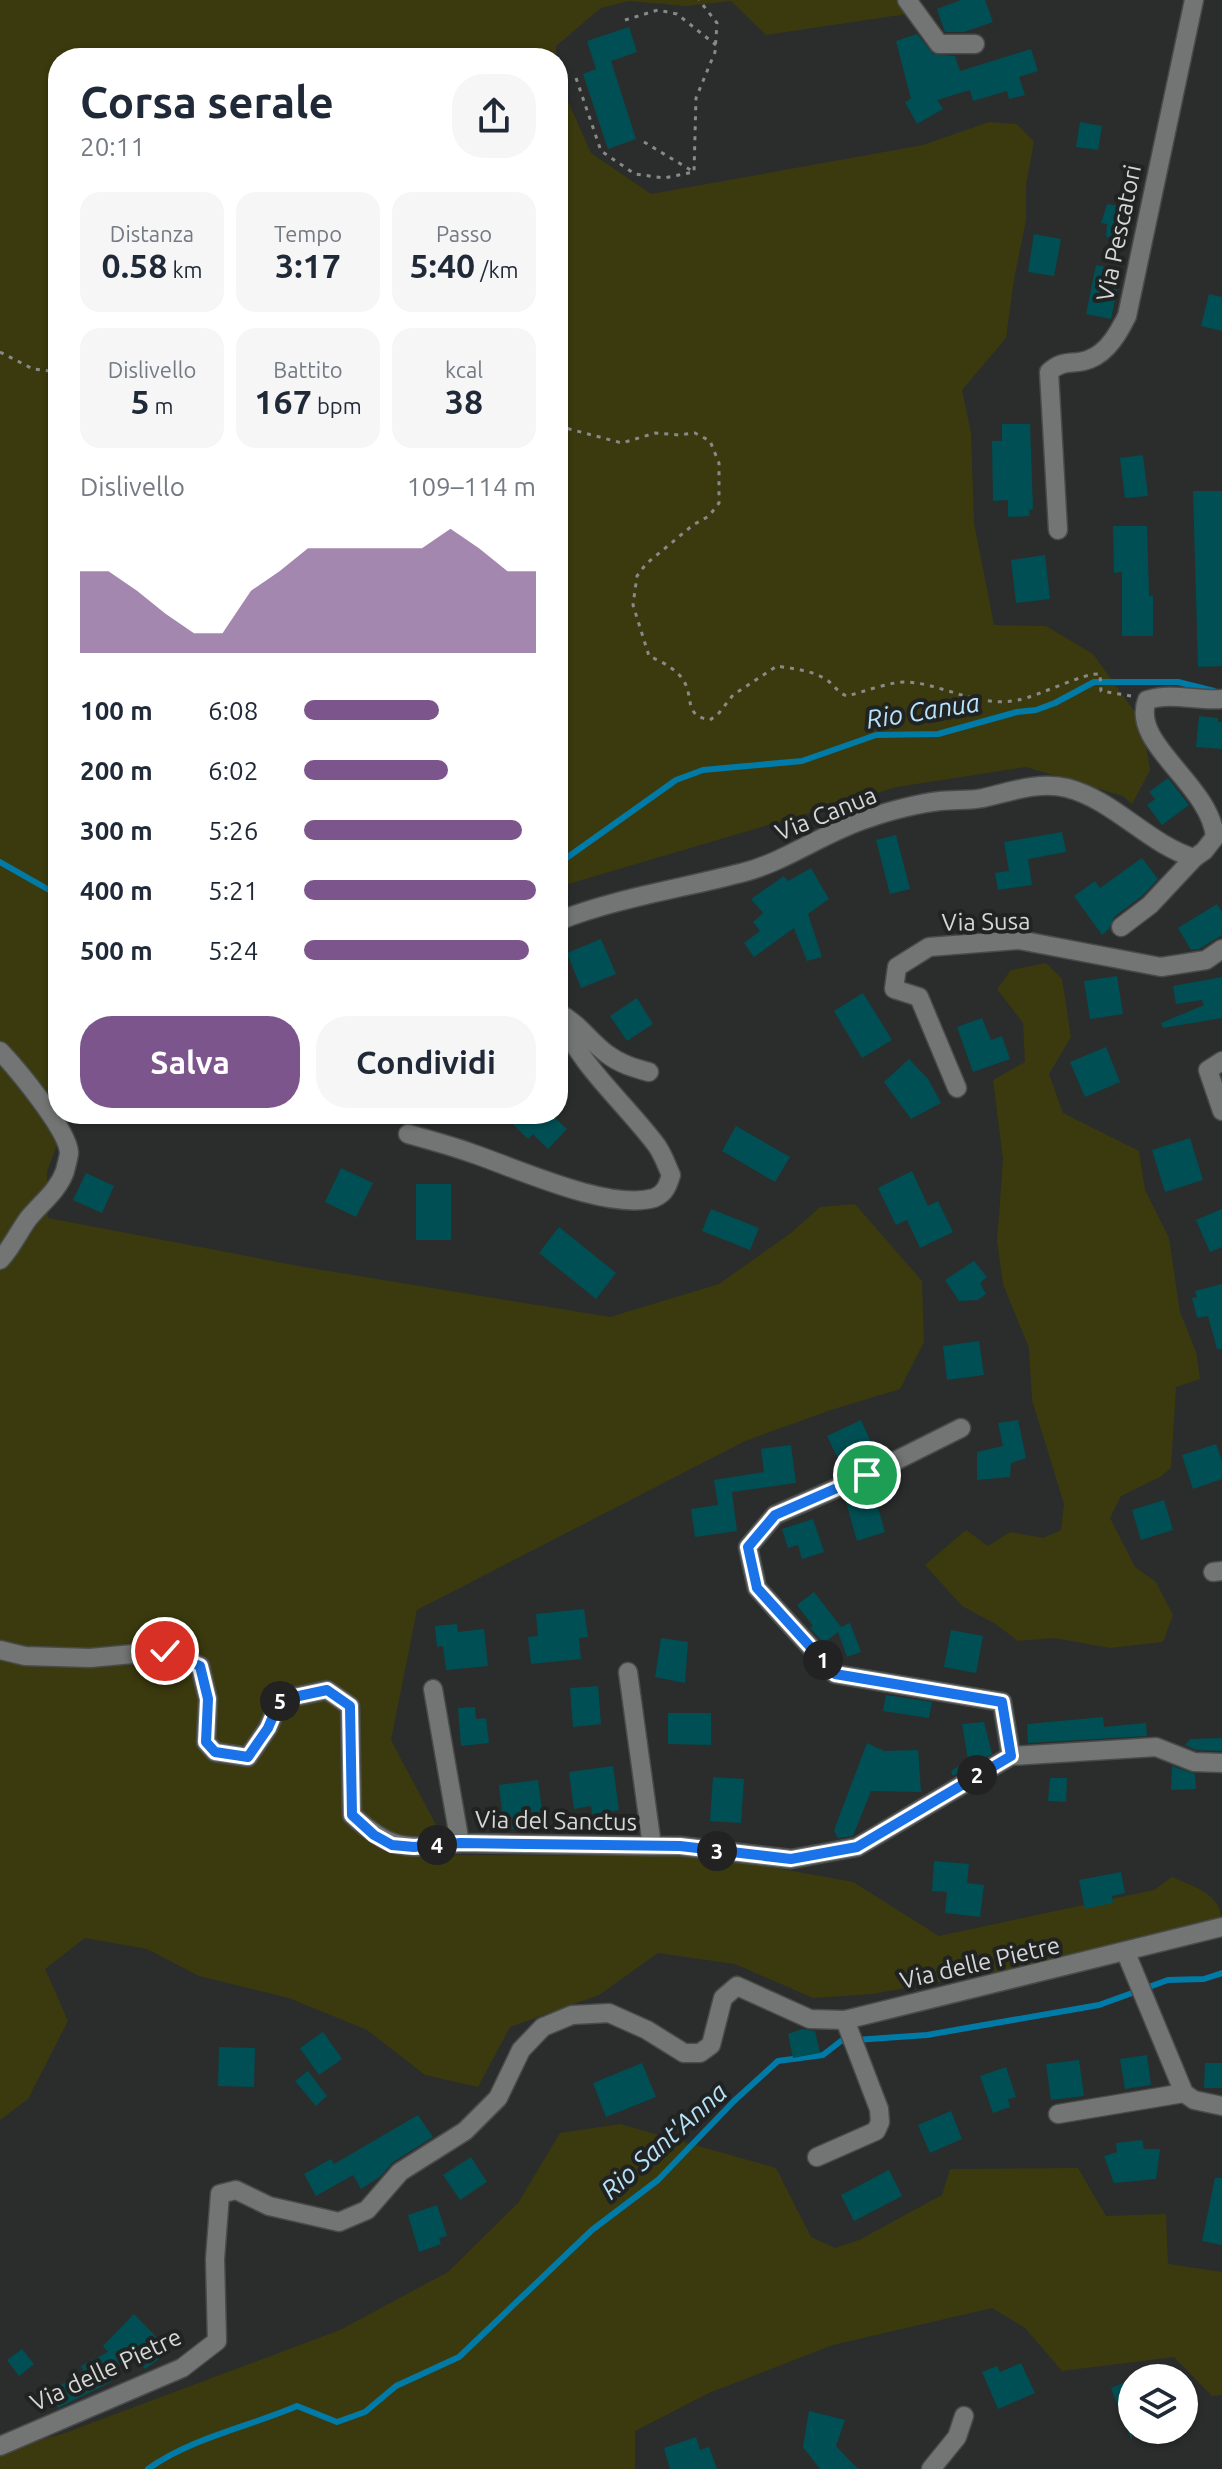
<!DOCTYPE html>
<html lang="it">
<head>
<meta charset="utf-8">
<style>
  :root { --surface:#fff; --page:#f6f6f7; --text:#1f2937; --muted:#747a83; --accent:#7d558d }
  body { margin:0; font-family:Ubuntu,sans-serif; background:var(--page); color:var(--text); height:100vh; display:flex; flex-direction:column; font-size:30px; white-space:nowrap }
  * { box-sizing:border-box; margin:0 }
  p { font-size:26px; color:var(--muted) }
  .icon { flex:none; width:44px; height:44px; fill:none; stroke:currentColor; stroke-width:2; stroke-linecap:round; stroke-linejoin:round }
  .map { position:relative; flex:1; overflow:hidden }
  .side { position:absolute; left:48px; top:48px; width:520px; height:1076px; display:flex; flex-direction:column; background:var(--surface); border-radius:32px; box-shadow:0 2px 6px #0004 }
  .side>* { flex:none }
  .controls { position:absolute; left:1118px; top:2364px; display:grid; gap:16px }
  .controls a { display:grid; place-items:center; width:80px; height:80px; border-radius:50%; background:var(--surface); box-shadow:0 2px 6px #0004; font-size:40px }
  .pin { position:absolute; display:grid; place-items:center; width:68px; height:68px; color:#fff; margin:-34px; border:4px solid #fff; border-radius:50%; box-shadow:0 2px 8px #0007 }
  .km { position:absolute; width:40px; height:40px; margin:-20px; border-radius:50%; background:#222; color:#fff; font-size:22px; line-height:40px; text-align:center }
  .round { display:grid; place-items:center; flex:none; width:84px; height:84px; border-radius:32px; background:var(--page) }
  .headline { display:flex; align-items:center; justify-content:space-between; height:136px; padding:0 32px }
  h1 { font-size:44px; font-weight:700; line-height:60px }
  .stats { display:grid; grid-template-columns:repeat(3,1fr); gap:12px; height:136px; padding:8px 32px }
  .stats div { display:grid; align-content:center; border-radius:20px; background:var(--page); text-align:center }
  .stats b { font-size:34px; font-weight:700 }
  .stats small { font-size:22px; font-weight:400 }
  .stats p { font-size:22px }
  .chart { height:224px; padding:16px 32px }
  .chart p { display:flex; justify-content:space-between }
  .chart svg { width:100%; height:144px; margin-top:8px; fill:var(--accent); opacity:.7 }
  .action { display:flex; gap:16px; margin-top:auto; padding:16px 32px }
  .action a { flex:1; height:92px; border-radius:32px; background:var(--accent); color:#fff; font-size:32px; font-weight:700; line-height:92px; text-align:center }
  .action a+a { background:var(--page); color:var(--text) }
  ul { padding:0 32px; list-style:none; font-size:26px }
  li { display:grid; grid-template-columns:128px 96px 1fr; align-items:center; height:60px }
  li i { height:20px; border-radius:10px; background:var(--accent) }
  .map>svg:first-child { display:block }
  .green { fill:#3b3a0e }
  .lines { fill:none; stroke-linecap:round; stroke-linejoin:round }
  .stream { stroke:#007aa6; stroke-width:6 }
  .building { fill:#004f54 }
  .minor-casing { stroke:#494b4a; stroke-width:21 }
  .path { stroke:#888a89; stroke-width:3; stroke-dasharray:4 6; stroke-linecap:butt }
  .minor { stroke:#727574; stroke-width:18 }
  .route-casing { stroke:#fff; stroke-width:16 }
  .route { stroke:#1a73e8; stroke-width:10 }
  .labels { text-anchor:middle; stroke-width:8; stroke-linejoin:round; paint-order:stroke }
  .street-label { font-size:24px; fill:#d5d6d6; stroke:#212322 }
  .water-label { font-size:26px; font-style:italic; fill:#b6e2fa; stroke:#212322 }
</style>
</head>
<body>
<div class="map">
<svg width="1222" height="2469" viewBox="0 0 1222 2469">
  <rect width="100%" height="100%" fill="#2a2d2c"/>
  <g class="green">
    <path d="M0,0H916L920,12L766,35L731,1L686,6L629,1L601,8L556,46V58H58V1114H81L66,1122L47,1171L48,1218L304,1267L610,1317L719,1284L791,1233L820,1207L855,1204L922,1281L924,1342L900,1389L831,1410L745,1441L417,1610L391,1740L452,1855L709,1856L853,1882L939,1936L1154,1890L1172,1877C1193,1886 1222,1894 1222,1922L1089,1955L872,1994L813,1998L735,1964L658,1953L599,1995L510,2027L478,2087L425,2075L367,2030L289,1998L199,1976L147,1949L85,1938L45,1969L68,2021L28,2099L0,2120Z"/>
    <polygon points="558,79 591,153 651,194 923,145 989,122 1017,124 1034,142 1026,185 1026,220 1014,279 1006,338 962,390 971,433 974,523 994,625 1046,626 1093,654 1142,722 1150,770 1132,804 1123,796 1026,767 897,787 558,887"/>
    <polygon points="1046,963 1062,979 1071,1037 1049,1074 1063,1113 1139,1151 1145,1190 1169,1238 1180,1312 1196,1352 1200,1379 1176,1387 1171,1468 1160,1477 1121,1496 1110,1518 1135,1567 1156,1582 1173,1615 1163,1642 1110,1648 1054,1638 1018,1641 994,1623 962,1606 925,1565 966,1530 988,1546 1010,1532 1043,1538 1061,1530 1064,1504 1032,1400 1029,1348 1003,1284 997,1241 1003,1160 993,1080 1025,1062 1023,1023 997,989 1011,970"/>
    <polygon points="620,2124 776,2168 811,2237 835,2248 859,2240 942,2195 950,2169 1078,2168 1106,2216 1166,2214 1168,2264 1222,2272 1222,2395 1212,2396 1174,2357 1062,2371 1025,2328 992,2308 833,2345 709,2393 635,2431 635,2469 0,2469 0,2456 11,2448 62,2434 340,2330 448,2272 518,2203 560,2133"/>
  </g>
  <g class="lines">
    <g class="stream">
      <polyline points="0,862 58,895"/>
      <polyline points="558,864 676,780 703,770 802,761 876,735 938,734 1017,712 1036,710 1055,703 1094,682 1178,682 1214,691"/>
      <path d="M148,2469C191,2438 248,2427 297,2406L337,2422L365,2412L396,2386L459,2357L592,2230L658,2180L734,2101L778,2061L823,2055L841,2041L927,2035L1099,2005L1168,1980L1204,1979L1222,1973"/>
    </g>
  </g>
  <g class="building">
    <polygon points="961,0 985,0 993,22 964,32 945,32 937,9"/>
    <polygon points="629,27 637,52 611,61 636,139 608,149 583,74 596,69 587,41"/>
    <polygon points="917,34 933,54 955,56 960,71 1031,49 1038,71 1019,77 1025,95 1009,99 1007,91 973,101 970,90 937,100 943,109 917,124 905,102 911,99 896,41"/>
    <polygon points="1080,122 1102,126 1098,150 1076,147"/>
    <polygon points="1107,204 1125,207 1130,213 1127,239 1106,237 1107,224 1101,223"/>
    <polygon points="1034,234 1061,239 1054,276 1028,272"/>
    <polygon points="1096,265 1121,270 1111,319 1086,314"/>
    <polygon points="1209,294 1222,297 1222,331 1201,326"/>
    <polygon points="1002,424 1030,424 1033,509 1029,510 1030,516 1008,517 1008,500 993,501 992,441 1002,441"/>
    <polygon points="1143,455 1148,496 1125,498 1120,458"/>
    <polygon points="1193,491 1222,491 1222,666 1198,667"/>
    <polygon points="1113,526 1147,526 1149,596 1153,596 1153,636 1122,636 1122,572 1114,573"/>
    <polygon points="1045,555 1050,599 1016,603 1011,560"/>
    <polygon points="1199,716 1218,718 1218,722 1222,722 1222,749 1196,747"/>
    <polygon points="1168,778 1189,805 1162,825 1147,805 1155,799 1149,792"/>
    <polygon points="1062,832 1066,852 1028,859 1032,885 998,890 995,873 1009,871 1004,842"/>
    <polygon points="896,835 910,889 890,894 876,840"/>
    <polygon points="1142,858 1158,879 1142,896 1114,917 1109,929 1102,935 1074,896 1095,881 1100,888"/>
    <polygon points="811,868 829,899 808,914 822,957 807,961 794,928 754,957 744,943 760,931 753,922 763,913 751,899 784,876 788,881"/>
    <polygon points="1217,904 1222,912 1222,935 1199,949 1191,950 1178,928"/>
    <polygon points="601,939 616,974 581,988 567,953"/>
    <polygon points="1117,976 1123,1014 1090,1019 1084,981"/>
    <polygon points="1222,977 1222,1018 1163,1028 1161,1023 1204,1005 1202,1000 1176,1004 1173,986"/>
    <polygon points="863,993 892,1040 862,1058 834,1011"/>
    <polygon points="637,998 653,1024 627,1041 610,1016"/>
    <polygon points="982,1018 991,1040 1002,1036 1010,1059 973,1072 957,1027"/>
    <polygon points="1106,1047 1120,1082 1085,1097 1070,1062"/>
    <polygon points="909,1059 928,1079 941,1103 911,1119 884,1082"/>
    <polygon points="502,1114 551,1114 567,1129 548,1149 533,1134 528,1139"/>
    <polygon points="736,1126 790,1157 775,1182 722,1151"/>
    <polygon points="1190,1138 1203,1180 1165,1192 1152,1150"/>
    <polygon points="341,1168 373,1183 356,1217 325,1202"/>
    <polygon points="912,1171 928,1206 938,1201 953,1232 920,1248 907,1220 896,1225 878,1188"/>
    <polygon points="86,1173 114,1186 102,1213 73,1200"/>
    <rect x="416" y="1184" width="35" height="56"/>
    <polygon points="711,1209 759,1228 750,1250 702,1231"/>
    <polygon points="1222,1209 1222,1247 1210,1252 1196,1220"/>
    <polygon points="559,1227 616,1273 596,1299 539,1253"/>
    <polygon points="974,1261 987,1277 980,1283 986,1294 978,1300 959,1301 945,1280"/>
    <polygon points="1222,1284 1222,1349 1217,1349 1208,1316 1197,1318 1192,1298 1197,1297 1195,1291"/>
    <polygon points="979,1341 984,1375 947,1380 943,1346"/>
    <polygon points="861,1420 875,1451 842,1467 827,1436"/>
    <polygon points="1018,1420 1026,1458 1011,1463 1010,1477 977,1480 977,1452 1003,1446 998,1423"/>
    <polygon points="1216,1444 1222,1461 1222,1479 1193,1489 1182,1455"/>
    <polygon points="791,1445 796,1483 732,1492 737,1531 695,1537 691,1509 718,1505 714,1480 764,1472 761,1449"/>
    <polygon points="874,1494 885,1532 857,1541 846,1502"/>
    <polygon points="1164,1500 1173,1530 1141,1540 1132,1510"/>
    <polygon points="813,1519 824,1552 802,1559 798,1545 788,1548 782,1529"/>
    <polygon points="814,1592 841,1627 850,1623 861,1652 847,1657 838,1632 824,1643 810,1628 813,1626 797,1605"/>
    <polygon points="584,1609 588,1637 579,1638 581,1659 531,1664 528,1637 538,1636 536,1614"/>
    <polygon points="457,1624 458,1632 484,1629 488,1666 446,1670 443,1646 437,1647 435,1626"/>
    <polygon points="951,1630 983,1636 976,1673 944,1667"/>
    <polygon points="661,1638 688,1642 685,1683 655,1677"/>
    <polygon points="598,1686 601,1724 573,1727 570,1688"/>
    <polygon points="886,1695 932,1702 929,1718 883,1711"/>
    <polygon points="475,1707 476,1719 486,1718 489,1743 461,1746 458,1708"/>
    <polygon points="668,1713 711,1713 711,1745 668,1744"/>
    <polygon points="1103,1717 1104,1727 1146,1723 1147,1736 1028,1743 1027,1724"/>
    <polygon points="984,1722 992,1754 982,1759 972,1760 972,1765 953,1776 951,1771 968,1760 962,1724"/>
    <polygon points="1222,1738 1222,1751 1196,1750 1185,1745 1190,1739"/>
    <polygon points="867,1743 884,1751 918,1750 921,1792 871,1791 853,1836 838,1838 834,1831 836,1825"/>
    <polygon points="613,1766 619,1810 592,1814 591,1806 574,1809 569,1772"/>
    <polygon points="1172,1766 1195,1774 1196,1789 1171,1790"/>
    <polygon points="713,1777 744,1779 741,1823 710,1821"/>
    <polygon points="1050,1778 1067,1778 1066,1802 1048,1801"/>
    <polygon points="538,1780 544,1825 504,1830 499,1785"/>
    <polygon points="934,1861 969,1864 967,1883 984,1885 980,1917 945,1913 947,1892 932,1891"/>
    <polygon points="1121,1872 1125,1893 1112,1896 1113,1903 1085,1909 1079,1880"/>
    <polygon points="802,2029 815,2031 820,2053 793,2058 788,2034"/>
    <polygon points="323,2032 342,2059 319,2075 300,2048"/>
    <polygon points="219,2047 255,2048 254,2087 218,2086"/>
    <polygon points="1147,2055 1151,2085 1125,2089 1120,2059"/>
    <polygon points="1079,2060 1084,2096 1051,2100 1046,2064"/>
    <polygon points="642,2063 656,2097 606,2117 593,2083"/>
    <polygon points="1205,2063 1222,2063 1222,2088 1204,2088"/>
    <polygon points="1006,2067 1016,2097 1008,2099 1010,2107 993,2113 980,2076"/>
    <polygon points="308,2071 327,2096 316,2106 295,2081"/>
    <polygon points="951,2111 962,2139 930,2153 918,2125"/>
    <polygon points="418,2115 433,2137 393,2162 381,2176 361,2189 353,2175 316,2196 304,2174 331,2159 334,2164"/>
    <polygon points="1142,2140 1144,2149 1160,2149 1156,2179 1114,2183 1104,2156 1117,2152 1116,2143"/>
    <polygon points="471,2157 487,2182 460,2200 443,2175"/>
    <polygon points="889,2170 902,2196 854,2221 841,2195"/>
    <polygon points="1215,2178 1222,2178 1222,2245 1202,2241"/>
    <polygon points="437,2205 447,2236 439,2238 441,2244 419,2252 408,2215"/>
    <polygon points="134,2314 170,2351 145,2369 131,2354 109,2377 111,2382 58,2408 49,2391 84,2372 81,2366 108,2352 103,2346"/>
    <polygon points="22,2349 34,2364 19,2376 7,2360"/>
    <polygon points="1021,2363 1035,2393 998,2409 982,2372 997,2366 1000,2372"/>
    <polygon points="1132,2379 1132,2439 1131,2439 1111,2388"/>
    <polygon points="809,2411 845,2420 836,2446 858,2469 820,2469 803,2447"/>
    <polygon points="696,2437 700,2450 709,2447 717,2469 670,2469 664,2448"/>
  </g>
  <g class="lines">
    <defs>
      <g id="minor">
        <polyline points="907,0 939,44 975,44"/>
        <path d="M1058,530L1049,372C1064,358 1074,366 1090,359C1108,352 1119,332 1127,316L1194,0"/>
        <path d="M558,921C617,898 679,889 741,873C786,862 824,832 869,818C889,811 920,803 940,801C954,799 969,801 983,798C1009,792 1039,781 1067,788C1114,800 1148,844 1194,858L1204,851L1215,837C1210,784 1130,744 1147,700C1172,692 1196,701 1222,699"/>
        <polyline points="1121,927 1150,905 1194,858"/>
        <path d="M558,1013C579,1023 589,1041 607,1054C620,1064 634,1068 649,1072"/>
        <path d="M0,1051C17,1069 67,1129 69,1152C69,1157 66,1166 65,1171C58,1191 41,1203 28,1219C18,1233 12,1247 0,1260"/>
        <polyline points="1222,1061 1208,1070 1222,1111"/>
        <polyline points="957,1088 919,997 894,989 897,967 929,947 1019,940 1161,967 1206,960 1222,949"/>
        <path d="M408,1134C430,1140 452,1146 474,1154C518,1169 609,1211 654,1198C665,1194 668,1185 671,1175C666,1164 662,1151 654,1142C621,1099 578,1064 558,1013"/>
        <polyline points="961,1428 867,1475 775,1515 748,1547 757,1588 835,1674 1002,1702 1011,1756"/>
        <polyline points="1213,1572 1222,1571"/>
        <path d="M0,1650L25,1656L90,1658L165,1651L200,1666L208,1699L206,1742L215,1752L248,1757L268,1728L280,1700L327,1690L350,1706L352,1815C393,1853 407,1848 460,1843"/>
        <polyline points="628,1672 652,1846 680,1846 791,1859 857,1847 1011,1756 1156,1747 1194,1762 1222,1763"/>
        <polyline points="433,1689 460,1843 652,1846"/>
        <polyline points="1126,1953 1184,2093 1194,2100 1222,2106"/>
        <polyline points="1058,2114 1184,2093"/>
        <polyline points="817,2157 876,2131 880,2122 879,2109 845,2020"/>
        <polyline points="0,2446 182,2368 217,2341 215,2259 220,2194 236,2190 269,2206 339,2222 367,2210 400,2172 465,2131 498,2098 521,2050 543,2027 572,2015 609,2013 647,2030 684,2053 700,2053 711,2045 723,1998 737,1986 810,2019 845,2020 1222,1927"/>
        <polyline points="931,2469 957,2437 964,2416"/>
      </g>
    </defs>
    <use href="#minor" class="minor-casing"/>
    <g class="path">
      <polyline points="625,20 658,10 677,14 716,45"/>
      <polyline points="576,78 601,151 635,174 664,178 694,172"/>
      <polyline points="644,142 694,172 696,98 715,52 717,23 699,0"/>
      <polyline points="0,352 33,369 58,372"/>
      <path d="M558,426L622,443L655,433L679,435L695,433L710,441L719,463V503L709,516L693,525L646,564L637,576L633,605L649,656C660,661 673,667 681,677C696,695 681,715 710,720L719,713L733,695L777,666C794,669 812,670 827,680C834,685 838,693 847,696C863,692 892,681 908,682C946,685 978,708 1018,700C1039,696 1085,672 1100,674L1101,691L1131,696"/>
    </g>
    <use href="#minor" class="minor"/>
  </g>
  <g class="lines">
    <defs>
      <polyline id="route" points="165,1651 200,1666 208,1699 206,1742 215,1752 248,1757 268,1728 280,1700 327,1690 350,1706 352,1815 374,1835 392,1845 414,1847 460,1843 680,1846 791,1859 857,1847 1011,1756 1002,1702 835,1674 757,1588 748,1547 775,1515 867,1475"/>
    </defs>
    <use href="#route" class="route-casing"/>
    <use href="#route" class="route"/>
  </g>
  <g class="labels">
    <g class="street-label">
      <text transform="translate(1119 233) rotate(-78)" y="8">Via Pescatori</text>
      <text transform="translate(826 814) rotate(-22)" y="8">Via Canua</text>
      <text transform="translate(986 922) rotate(-1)" y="8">Via Susa</text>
      <text transform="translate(556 1821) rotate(1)" y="8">Via del Sanctus</text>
      <text transform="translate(980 1963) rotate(-13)" y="8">Via delle Pietre</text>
      <text transform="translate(106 2370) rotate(-25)" y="8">Via delle Pietre</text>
    </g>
    <g class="water-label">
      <text transform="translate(923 711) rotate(-9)" y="9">Rio Canua</text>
      <text transform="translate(664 2141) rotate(-42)" y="9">Rio Sant'Anna</text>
    </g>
  </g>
</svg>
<div class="controls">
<a><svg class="icon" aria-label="layers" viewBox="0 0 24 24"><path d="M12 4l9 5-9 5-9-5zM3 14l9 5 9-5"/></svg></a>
</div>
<div class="pin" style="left:867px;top:1475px;background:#1e9e55"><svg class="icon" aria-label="arrive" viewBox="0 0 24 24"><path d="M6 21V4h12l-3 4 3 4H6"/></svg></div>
<div class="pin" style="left:165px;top:1651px;background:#d93025"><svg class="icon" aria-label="check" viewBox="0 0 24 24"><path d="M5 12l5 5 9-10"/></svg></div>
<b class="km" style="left:823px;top:1660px">1</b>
<b class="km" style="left:977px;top:1775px">2</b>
<b class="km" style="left:717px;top:1851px">3</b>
<b class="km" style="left:437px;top:1845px">4</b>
<b class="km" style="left:280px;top:1701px">5</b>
<section class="side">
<div class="headline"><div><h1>Corsa serale</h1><p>20:11</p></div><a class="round"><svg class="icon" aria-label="share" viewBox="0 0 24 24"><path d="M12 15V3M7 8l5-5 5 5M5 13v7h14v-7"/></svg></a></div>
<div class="stats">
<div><p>Distanza</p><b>0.58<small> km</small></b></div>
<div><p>Tempo</p><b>3:17</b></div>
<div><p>Passo</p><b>5:40<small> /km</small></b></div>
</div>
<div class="stats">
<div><p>Dislivello</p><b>5<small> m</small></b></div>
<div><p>Battito</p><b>167<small> bpm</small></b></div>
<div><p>kcal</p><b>38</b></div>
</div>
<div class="chart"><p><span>Dislivello</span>109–114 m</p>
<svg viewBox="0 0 160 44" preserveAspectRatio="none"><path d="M0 44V19L10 19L20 25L30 32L40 38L50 38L60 25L70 19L80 12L90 12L100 12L110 12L120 12L130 6L140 12L150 19L160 19V44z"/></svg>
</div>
<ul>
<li><b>100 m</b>6:08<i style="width:58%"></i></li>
<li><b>200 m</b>6:02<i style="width:62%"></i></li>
<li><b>300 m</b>5:26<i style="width:94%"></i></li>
<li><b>400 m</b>5:21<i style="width:100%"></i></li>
<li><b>500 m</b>5:24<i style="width:97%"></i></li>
</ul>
<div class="action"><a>Salva</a><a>Condividi</a></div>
</section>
</div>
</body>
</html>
